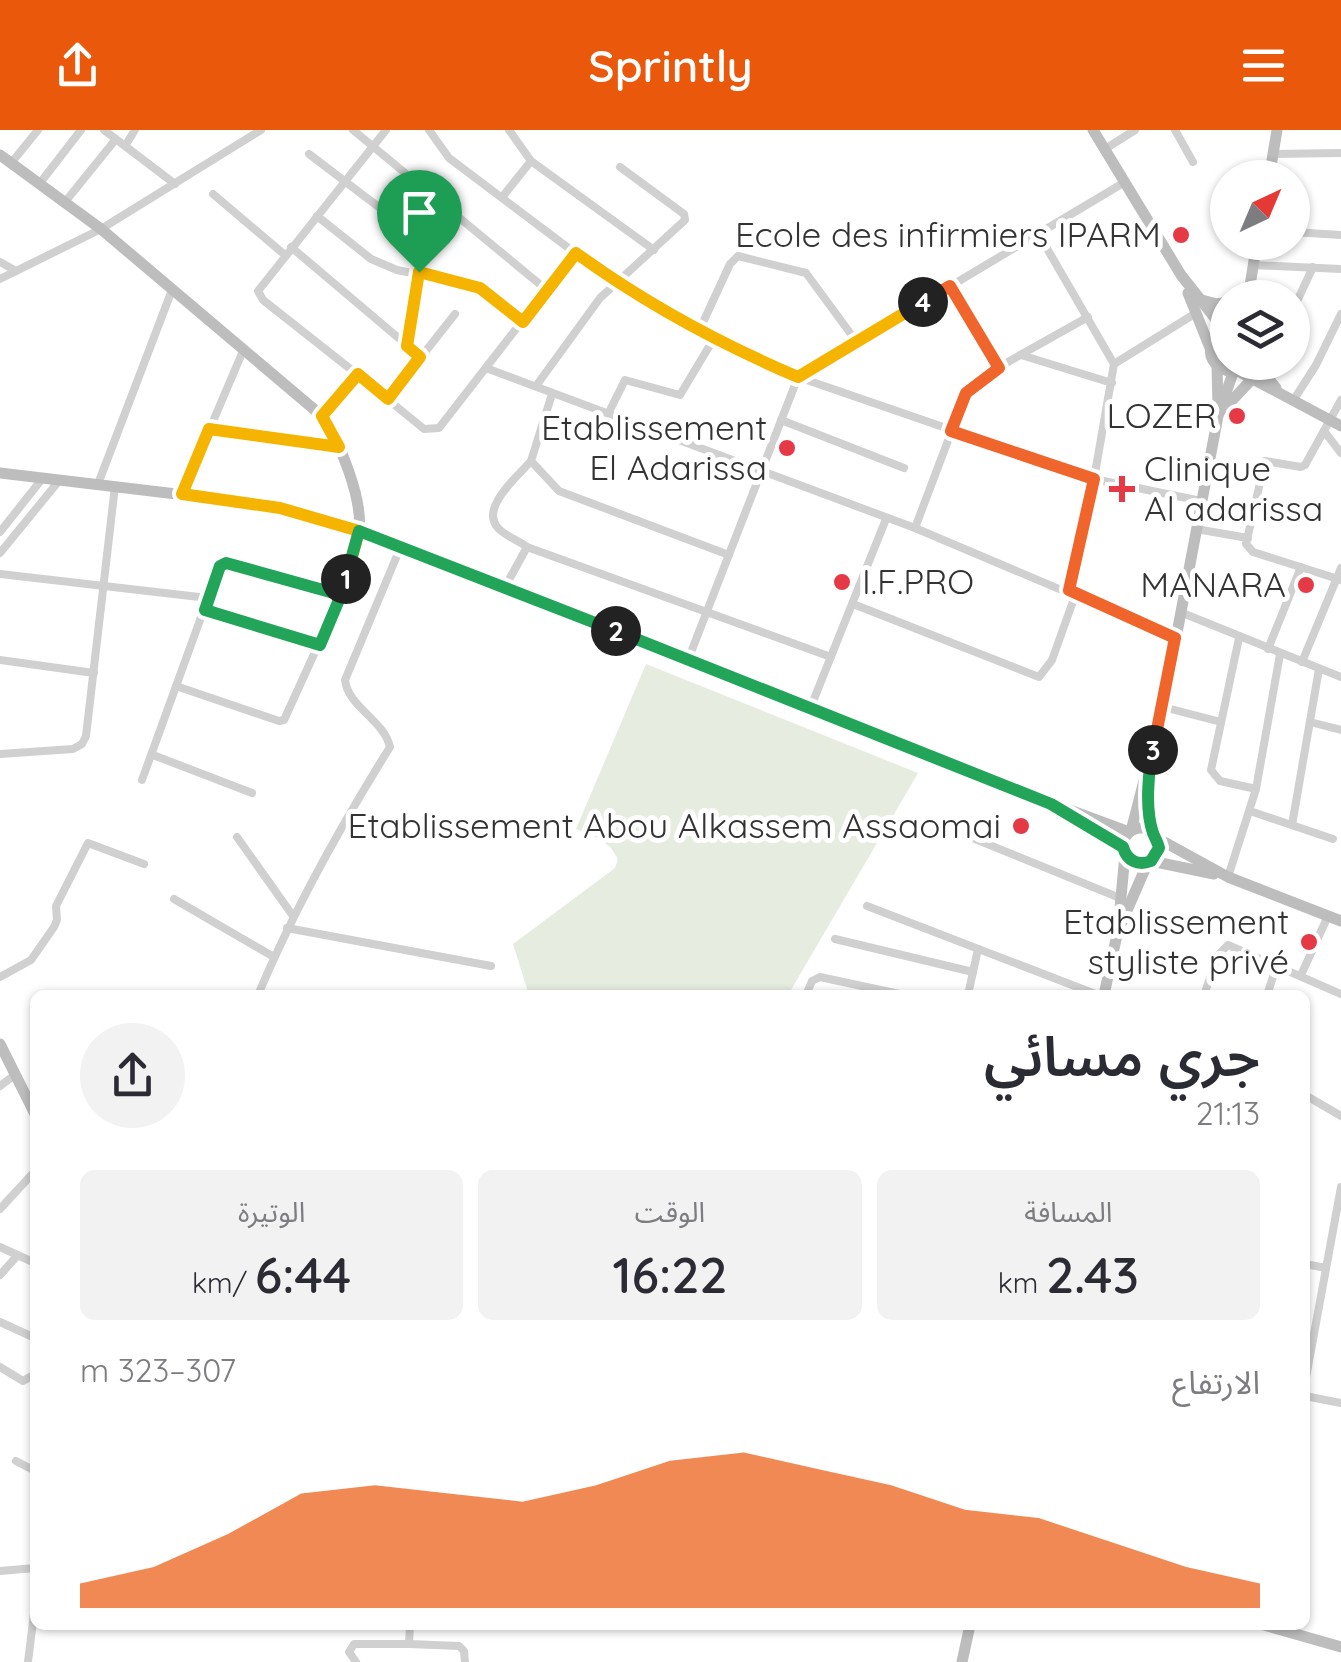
<!DOCTYPE html>
<html lang="ar">
<head>
<meta charset="utf-8">
<style>
  :root { --surface:#fff; --page:#f2f2f3; --text:#2b2b33; --muted:#7c7c81; --accent:#ea580c }
  body { margin:0; font-family:Quicksand,"Noto Sans Arabic",sans-serif; background:var(--page); color:var(--text); direction:rtl; height:100vh; display:flex; flex-direction:column; font-size:38px; white-space:nowrap }
  * { box-sizing:border-box; margin:0 }
  p { font-size:32px; color:var(--muted) }
  .icon { flex:none; width:55px; height:55px; fill:none; stroke:currentColor; stroke-width:2; stroke-linecap:round; stroke-linejoin:round }
  .map { position:relative; flex:1; overflow:hidden; direction:ltr }
  .drawer { position:absolute; left:30px; top:860px; width:1280px; height:640px; display:flex; flex-direction:column; background:var(--surface); border-radius:15px; box-shadow:0 2px 8px #0004; direction:rtl }
  .drawer>* { flex:none }
  .needle { width:65px; rotate:44deg }
  .controls { position:absolute; left:1210px; top:30px; display:grid; gap:20px }
  .controls a { display:grid; place-items:center; width:100px; height:100px; border-radius:50%; background:var(--surface); box-shadow:0 2px 8px #0004; font-size:50px }
  .pin { position:absolute; display:grid; place-items:center; width:85px; height:85px; color:#fff; margin:-102px -42px; border-radius:50% 50% 50% 0; rotate:-45deg; box-shadow:0 0 10px #0007 }
  .pin .icon { rotate:45deg }
  .km { position:absolute; width:50px; height:50px; margin:-25px; border-radius:50%; background:#222; color:#fff; font-size:28px; line-height:50px; text-align:center }
  .round { display:grid; place-items:center; flex:none; width:105px; height:105px; border-radius:52px; background:var(--page) }
  .overview { display:flex; align-items:center; justify-content:space-between; height:170px; padding:0 50px }
  h1 { font-size:55px; font-weight:600; line-height:75px }
  .metrics { display:grid; grid-template-columns:repeat(3,1fr); gap:15px; height:170px; padding:10px 50px }
  .metrics div { display:grid; align-content:center; border-radius:15px; background:var(--page); text-align:center }
  .metrics b { font-size:50px; font-weight:600 }
  .metrics small { font-size:28px; font-weight:400 }
  .metrics p { font-size:28px }
  .chart { height:280px; padding:20px 50px }
  .chart p { display:flex; justify-content:space-between }
  .chart svg { width:100%; height:180px; margin-top:10px; fill:var(--accent); opacity:.7 }
  header { display:flex; justify-content:space-between; align-items:center; height:130px; padding:0 50px; background:var(--accent); color:#fff; font-size:45px; font-weight:600 }
  .map>svg:first-child { display:block }
  .green { fill:#e6ecdf }
  .lines { fill:none; stroke-linecap:round; stroke-linejoin:round }
  .street { stroke:#d0d0d0; stroke-width:8 }
  .secondary { stroke:#bdbdbd; stroke-width:11 }
  .split-1-casing { stroke:#fff; stroke-width:20 }
  .split-2-casing { stroke:#fff; stroke-width:20 }
  .split-3-casing { stroke:#fff; stroke-width:20 }
  .split-4-casing { stroke:#fff; stroke-width:20 }
  .split-5-casing { stroke:#fff; stroke-width:20 }
  .split-1 { stroke:#f5b400; stroke-width:12 }
  .split-2 { stroke:#22a559; stroke-width:12 }
  .split-3 { stroke:#22a559; stroke-width:12 }
  .split-4 { stroke:#f0652b; stroke-width:12 }
  .split-5 { stroke:#f5b400; stroke-width:12 }
  .poi-dot { fill:#e63946; stroke:#fff; stroke-width:4 }
  .labels { text-anchor:middle; stroke-width:10; stroke-linejoin:round; paint-order:stroke }
  .poi-label { font-size:35px; fill:#333; stroke:#fff; text-anchor:end }
</style>
</head>
<body>
<header><svg class="icon" aria-label="menu" viewBox="0 0 24 24"><path d="M4 6h16M4 12h16M4 18h16"/></svg>Sprintly<svg class="icon" aria-label="share" viewBox="0 0 24 24"><path d="M12 15V3M7 8l5-5 5 5M5 13v7h14v-7"/></svg></header>
<div class="map">
<svg width="1341" height="1532" viewBox="0 0 1341 1532">
  <rect width="100%" height="100%" fill="#fff"/>
  <polygon class="green" points="646,534 918,643 788,865 529,865 513,814 615,738 618,729 611,718 600,709 576,699"/>
  <g class="lines">
    <g class="street">
      <polyline points="104,0 175,54"/>
      <polyline points="353,0 548,161"/>
      <polyline points="429,0 449,28 575,123 640,168 713,210 798,247 1094,349 1201,371"/>
      <polyline points="509,0 531,31 654,120"/>
      <polyline points="1175,0 1193,32"/>
      <polyline points="125,16 135,0"/>
      <polyline points="1105,19 1135,0"/>
      <polyline points="309,24 422,110"/>
      <polyline points="1273,24 1341,23"/>
      <polyline points="12,32 38,0"/>
      <polyline points="40,53 81,0"/>
      <polyline points="213,64 285,125"/>
      <polyline points="503,66 531,31"/>
      <polyline points="65,72 116,9"/>
      <polyline points="317,86 371,129 397,140 480,157 523,192"/>
      <polyline points="1292,102 1341,105"/>
      <polyline points="1038,103 1114,234 1094,349 1069,460"/>
      <polyline points="291,117 421,227"/>
      <polyline points="0,132 16,141"/>
      <polyline points="1252,135 1341,139"/>
      <polyline points="0,149 101,99 261,0"/>
      <polyline points="950,156 999,237"/>
      <polyline points="1292,182 1313,137"/>
      <polyline points="699,201 730,134 738,126 806,143 856,211"/>
      <polyline points="407,215 419,143"/>
      <polyline points="1021,225 1112,253"/>
      <polyline points="1114,234 1196,183"/>
      <polyline points="486,238 915,398 1175,508"/>
      <polyline points="358,245 263,170 258,161 386,0"/>
      <polyline points="536,256 600,168 685,90 684,84 620,37"/>
      <polyline points="552,264 531,331 559,361 729,425"/>
      <polyline points="388,269 455,184"/>
      <polyline points="1341,270 1305,335 1301,337 1265,331 1246,414 1253,422 1341,450"/>
      <polyline points="1293,271 1316,235 1341,184"/>
      <polyline points="608,284 625,250 680,265 713,210"/>
      <polyline points="322,286 358,245 424,299 439,298 575,123"/>
      <polyline points="781,290 904,338"/>
      <polyline points="209,299 338,317"/>
      <polyline points="1324,301 1341,323"/>
      <polyline points="98,354 172,160"/>
      <polyline points="182,364 243,221"/>
      <polyline points="915,398 966,263 999,237 1088,187"/>
      <polyline points="1196,399 1248,408"/>
      <polyline points="0,402 42,349"/>
      <path d="M527,417C519,411 506,406 499,399C478,379 518,346 531,331"/>
      <polyline points="0,423 58,352"/>
      <polyline points="0,444 208,468"/>
      <polyline points="505,457 527,417 831,527"/>
      <polyline points="853,474 1039,547 1052,530 1076,463"/>
      <polyline points="205,480 320,515"/>
      <polyline points="1180,482 1341,547"/>
      <polyline points="1239,508 1211,640 1220,651 1256,659"/>
      <polyline points="1268,519 1301,437"/>
      <polyline points="0,530 94,543"/>
      <polyline points="688,530 798,247 1125,52"/>
      <polyline points="1302,532 1341,438"/>
      <polyline points="176,556 279,591 284,590 341,465 359,401"/>
      <polyline points="1163,577 1221,592"/>
      <polyline points="810,579 886,389"/>
      <polyline points="1310,592 1341,600"/>
      <polyline points="0,624 73,619 82,614 86,606 115,356"/>
      <polyline points="153,625 252,663"/>
      <polyline points="142,650 208,468 223,434 229,432 341,465"/>
      <polyline points="1250,681 1333,709"/>
      <polyline points="1292,695 1319,539"/>
      <polyline points="943,696 1120,768"/>
      <polyline points="237,707 293,786"/>
      <polyline points="1228,747 1256,659 1280,524"/>
      <polyline points="174,769 274,827"/>
      <polyline points="867,776 1098,865"/>
      <polyline points="287,798 491,836"/>
      <polyline points="835,809 973,842"/>
      <polyline points="1301,845 1328,786"/>
      <polyline points="0,847 31,830 54,797 57,790 56,776 88,713 144,734"/>
      <path d="M258,865C295,777 340,697 390,617C384,590 348,577 345,550L401,416"/>
      <polyline points="806,865 812,851 820,847 904,865"/>
      <polyline points="968,865 978,819"/>
      <polyline points="1204,865 1218,825 1228,815 1341,864"/>
      <polyline points="1267,865 1277,835"/>
      <polyline points="0,956 16,944"/>
      <polyline points="1305,965 1341,986"/>
      <polyline points="0,1079 35,1041"/>
      <polyline points="0,1117 35,1133"/>
      <polyline points="1305,1134 1326,1138"/>
      <polyline points="0,1145 17,1126"/>
      <polyline points="0,1192 35,1208"/>
      <polyline points="0,1237 23,1251 35,1244"/>
      <polyline points="1305,1253 1341,1057"/>
      <polyline points="1305,1266 1341,1273"/>
      <polyline points="16,1331 35,1341"/>
      <polyline points="0,1441 35,1438"/>
      <polyline points="409,1514 459,1516 464,1521 465,1532"/>
      <polyline points="28,1532 35,1475"/>
      <polyline points="356,1532 349,1522 354,1514 409,1514 410,1495"/>
    </g>
    <g class="secondary">
      <polyline points="1093,0 1181,145 1226,202"/>
      <path d="M0,25L101,99L322,286C340,312 363,369 359,401"/>
      <polyline points="1269,48 1277,0"/>
      <polyline points="1188,163 1210,218"/>
      <polyline points="1248,168 1257,112"/>
      <polyline points="1198,169 1217,174 1228,172"/>
      <path d="M1228,201L1212,212C1207,226 1214,237 1228,241L1246,232"/>
      <polyline points="1255,232 1276,258"/>
      <polyline points="1217,236 1218,276"/>
      <polyline points="1236,240 1341,296"/>
      <polyline points="1224,279 1252,249"/>
      <polyline points="0,343 235,371 328,390 460,438 981,647 1129,702"/>
      <polyline points="1150,652 1153,702"/>
      <polyline points="1072,687 1123,717"/>
      <circle cx="1141" cy="716" r="18"/>
      <polyline points="1131,701 1163,577 1218,286 1234,240"/>
      <polyline points="1157,708 1228,747 1341,791"/>
      <polyline points="1151,731 1214,744"/>
      <polyline points="1122,792 1148,732"/>
      <polyline points="1104,865 1118,800 1125,724"/>
      <polyline points="0,914 35,984"/>
      <polyline points="1264,1495 1341,1517"/>
      <polyline points="962,1532 970,1495"/>
    </g>
  </g>
  <g class="lines">
    <defs>
      <polyline id="split-1" points="346,449 359,401 280,378 182,364 209,299 339,317 322,286 358,244 388,269 420,227 407,216 419,142"/>
      <polyline id="split-2" points="346,449 341,465 226,433 220,436 205,480 320,515 341,465 359,401 616,501"/>
      <path id="split-3" d="M616,501L1051,674L1123,717C1127,731 1138,736 1151,731L1159,718C1158,713 1155,708 1153,703C1145,680 1148,643 1153,620"/>
      <polyline id="split-4" points="923,172 950,156 999,238 966,263 951,301 1094,349 1069,460 1175,508 1153,620"/>
      <path id="split-5" d="M419,142L480,158L523,192L576,123C646,174 718,213 798,247L923,172"/>
    </defs>
    <use href="#split-1" class="split-1-casing"/>
    <use href="#split-2" class="split-2-casing"/>
    <use href="#split-3" class="split-3-casing"/>
    <use href="#split-4" class="split-4-casing"/>
    <use href="#split-5" class="split-5-casing"/>
    <use href="#split-1" class="split-1"/>
    <use href="#split-2" class="split-2"/>
    <use href="#split-3" class="split-3"/>
    <use href="#split-4" class="split-4"/>
    <use href="#split-5" class="split-5"/>
  </g>
  <g class="poi-dot">
    <circle cx="1181" cy="105" r="10"/>
    <circle cx="1237" cy="286" r="10"/>
    <circle cx="787" cy="318" r="10"/>
    <path d="M1117 344h10v10h10v10h-10v10h-10v-10h-10v-10h10z"/>
    <circle cx="842" cy="452" r="10"/>
    <circle cx="1306" cy="455" r="10"/>
    <circle cx="1021" cy="696" r="10"/>
    <circle cx="1309" cy="812" r="10"/>
  </g>
  <g class="labels">
    <g class="poi-label">
      <text x="1161" y="117">Ecole des infirmiers IPARM</text>
      <text x="1217" y="298">LOZER</text>
      <text x="767" y="310">Etablissement<tspan x="767" dy="40">El Adarissa</tspan></text>
      <text x="1144" y="351" text-anchor="start">Clinique<tspan x="1144" dy="40">Al adarissa</tspan></text>
      <text x="862" y="464" text-anchor="start">I.F.PRO</text>
      <text x="1286" y="467">MANARA</text>
      <text x="1001" y="708">Etablissement Abou Alkassem Assaomai</text>
      <text x="1289" y="804">Etablissement<tspan x="1289" dy="40">styliste privé</tspan></text>
    </g>
  </g>
</svg>
<div class="controls">
<a><svg class="needle" viewBox="-14 -14 28 28"><path d="M0-13l5 13h-10z" fill="#e53935"/><path d="M0 13l5-13h-10z" fill="#7c7c81"/></svg></a>
<a><svg class="icon" aria-label="layers" viewBox="0 0 24 24"><path d="M12 4l9 5-9 5-9-5zM3 14l9 5 9-5"/></svg></a>
</div>
<div class="pin" style="left:419px;top:142px;background:#1e9e55"><svg class="icon" aria-label="arrive" viewBox="0 0 24 24"><path d="M6 21V4h12l-3 4 3 4H6"/></svg></div>
<b class="km" style="left:346px;top:449px">1</b>
<b class="km" style="left:616px;top:501px">2</b>
<b class="km" style="left:1153px;top:620px">3</b>
<b class="km" style="left:923px;top:172px">4</b>
<section class="drawer">
<div class="overview"><div><h1>جري مسائي</h1><p>21:13</p></div><a class="round"><svg class="icon" aria-label="share" viewBox="0 0 24 24"><path d="M12 15V3M7 8l5-5 5 5M5 13v7h14v-7"/></svg></a></div>
<div class="metrics">
<div><p>المسافة</p><b>2.43<small> km</small></b></div>
<div><p>الوقت</p><b>16:22</b></div>
<div><p>الوتيرة</p><b>6:44<small> /km</small></b></div>
</div>
<div class="chart"><p><span>الارتفاع</span>307–323 m</p>
<svg viewBox="0 0 160 44" preserveAspectRatio="none"><path d="M0 44V38L10 34L20 26L30 16L40 14L50 16L60 18L70 14L80 8L90 6L100 10L110 14L120 20L130 22L140 28L150 34L160 38V44z"/></svg>
</div>
</section>
</div>
</body>
</html>
